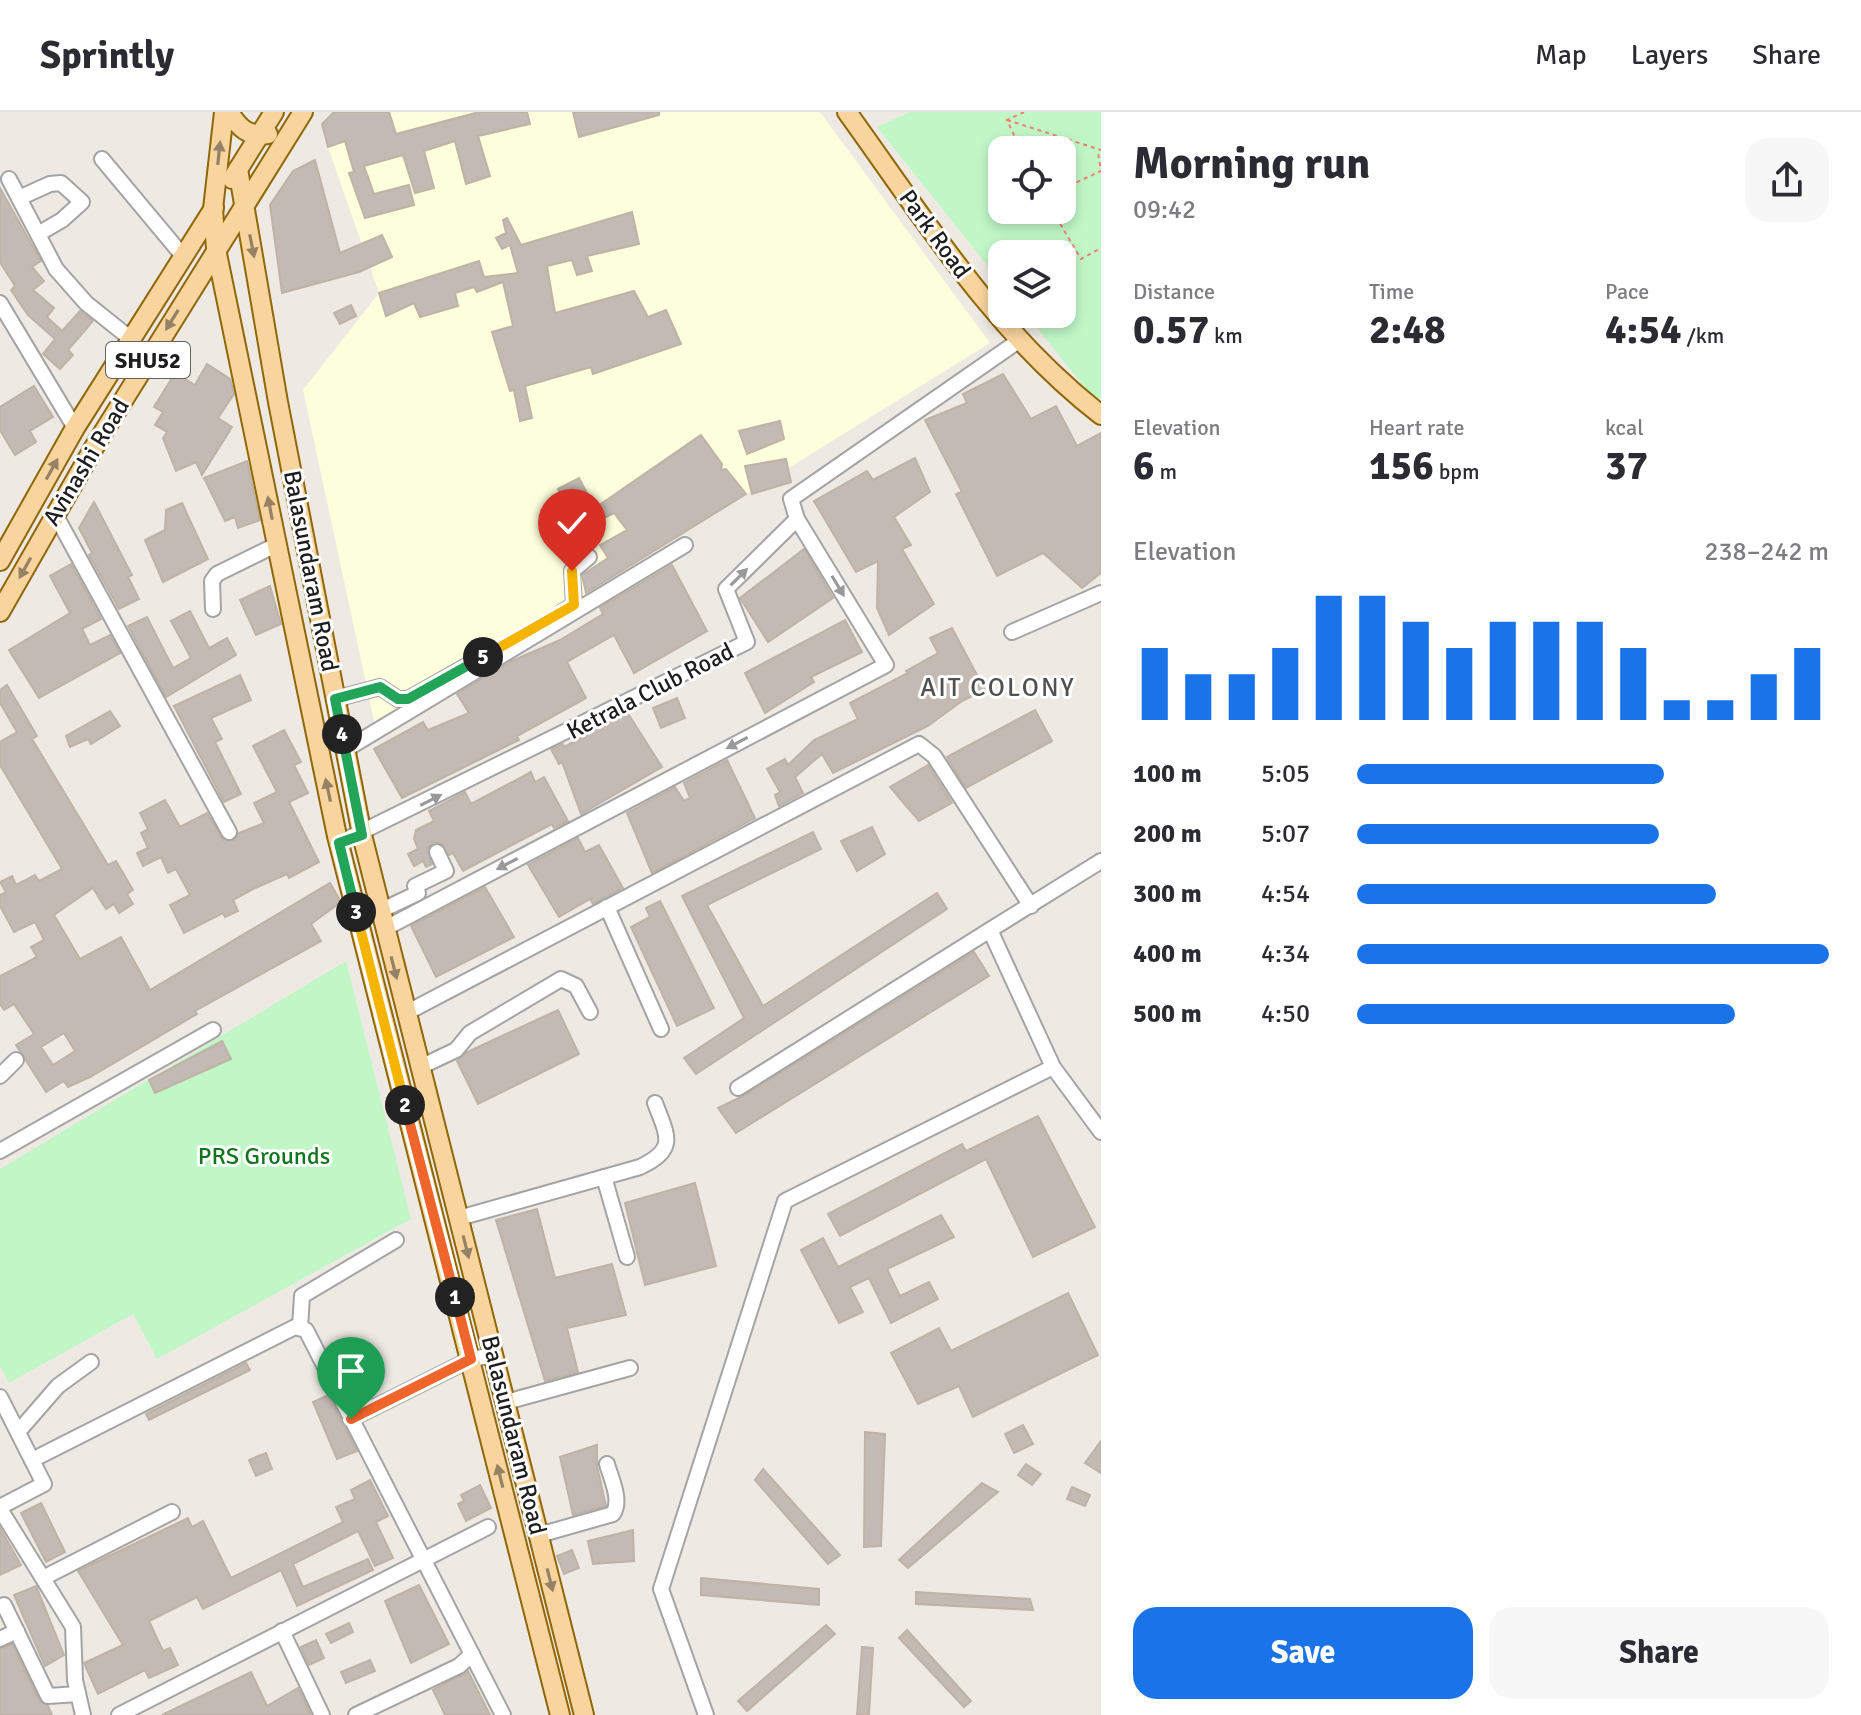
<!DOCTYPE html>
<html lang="en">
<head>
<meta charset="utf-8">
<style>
  :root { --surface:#fff; --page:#f7f7f7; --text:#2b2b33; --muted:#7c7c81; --line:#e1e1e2; --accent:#1a73e8 }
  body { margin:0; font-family:Signika,sans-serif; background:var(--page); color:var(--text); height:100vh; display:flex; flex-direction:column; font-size:30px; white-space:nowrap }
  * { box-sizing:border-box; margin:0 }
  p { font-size:26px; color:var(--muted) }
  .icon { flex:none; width:44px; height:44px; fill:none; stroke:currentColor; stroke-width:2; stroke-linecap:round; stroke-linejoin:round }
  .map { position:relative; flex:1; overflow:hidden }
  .details { display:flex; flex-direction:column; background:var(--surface); width:760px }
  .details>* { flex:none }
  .buttons { position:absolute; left:988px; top:24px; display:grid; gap:16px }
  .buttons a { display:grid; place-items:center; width:88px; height:88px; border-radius:16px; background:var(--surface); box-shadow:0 4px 12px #0003; font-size:40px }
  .pin { position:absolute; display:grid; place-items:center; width:68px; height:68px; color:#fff; margin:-82px -34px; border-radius:50% 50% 50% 0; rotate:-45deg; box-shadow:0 0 8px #0007 }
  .pin .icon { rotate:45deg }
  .km { position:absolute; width:40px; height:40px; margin:-20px; border-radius:50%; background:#222; color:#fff; font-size:22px; line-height:40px; text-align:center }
  .round { display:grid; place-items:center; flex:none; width:84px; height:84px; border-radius:24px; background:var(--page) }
  .summary { display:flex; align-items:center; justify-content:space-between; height:136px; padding:0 32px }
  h1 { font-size:44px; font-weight:700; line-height:60px }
  .metrics { display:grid; grid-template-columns:repeat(3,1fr); gap:12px; height:136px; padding:8px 32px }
  .metrics div { display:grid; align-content:center }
  .metrics b { font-size:40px; font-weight:700 }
  .metrics small { font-size:22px; font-weight:400 }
  .metrics p { font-size:22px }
  .chart { height:224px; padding:16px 32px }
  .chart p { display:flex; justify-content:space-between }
  .chart svg { width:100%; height:144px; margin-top:8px; stroke:var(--accent); stroke-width:6 }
  .action { display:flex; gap:16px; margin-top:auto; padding:16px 32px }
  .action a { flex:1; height:92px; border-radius:24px; background:var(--accent); color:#fff; font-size:32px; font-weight:700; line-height:92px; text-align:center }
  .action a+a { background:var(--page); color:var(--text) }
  ul { padding:0 32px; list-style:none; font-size:26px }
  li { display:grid; grid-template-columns:128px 96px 1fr; align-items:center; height:60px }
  li i { height:20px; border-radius:10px; background:var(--accent) }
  header { display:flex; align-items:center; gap:48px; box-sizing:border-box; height:112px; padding:0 40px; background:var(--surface); border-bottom:2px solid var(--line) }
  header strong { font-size:38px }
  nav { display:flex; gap:44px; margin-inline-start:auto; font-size:28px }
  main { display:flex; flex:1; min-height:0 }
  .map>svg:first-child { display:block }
  .education { fill:#fcfedc }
  .park { fill:#c1f7c7; fill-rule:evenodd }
  .building { fill:#c2bab3; stroke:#bfb2a6; stroke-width:2; fill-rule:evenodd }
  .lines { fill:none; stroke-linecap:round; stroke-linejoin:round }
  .minor-casing { stroke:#a4a4a4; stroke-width:18 }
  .major-casing { stroke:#906706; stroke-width:22 }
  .path { stroke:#f4806d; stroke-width:2; stroke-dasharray:4 4; stroke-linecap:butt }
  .minor { stroke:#fff; stroke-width:14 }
  .major { stroke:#f8d49e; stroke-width:18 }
  .oneway { fill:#958264 }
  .oneway2 { fill:#999 }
  .split-1-casing { stroke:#fff; stroke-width:16 }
  .split-2-casing { stroke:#fff; stroke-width:16 }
  .split-3-casing { stroke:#fff; stroke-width:16 }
  .split-4-casing { stroke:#fff; stroke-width:16 }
  .split-5-casing { stroke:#fff; stroke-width:16 }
  .split-6-casing { stroke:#fff; stroke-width:16 }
  .split-1 { stroke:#f0652b; stroke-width:10 }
  .split-2 { stroke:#f0652b; stroke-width:10 }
  .split-3 { stroke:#f5b400; stroke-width:10 }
  .split-4 { stroke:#22a559; stroke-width:10 }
  .split-5 { stroke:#22a559; stroke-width:10 }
  .split-6 { stroke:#f5b400; stroke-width:10 }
  .labels { text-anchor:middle; stroke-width:6; stroke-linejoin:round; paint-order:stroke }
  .shield { fill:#fff; stroke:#616161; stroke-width:2 }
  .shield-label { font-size:22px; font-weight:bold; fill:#1d1d1d }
  .street-label { font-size:24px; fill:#1d1d1d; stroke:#fff }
  .park-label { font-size:24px; fill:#0f761c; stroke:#fff }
  .neighbourhood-label { font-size:26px; letter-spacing:2px; fill:#505050; stroke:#fff }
</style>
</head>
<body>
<header>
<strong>Sprintly</strong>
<nav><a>Map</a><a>Layers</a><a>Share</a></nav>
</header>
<main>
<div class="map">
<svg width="1101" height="1603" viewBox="0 0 1101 1603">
  <rect width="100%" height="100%" fill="#eeeae3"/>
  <polygon class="education" points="342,0 820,0 990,231 375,613 303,278 379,181 324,24"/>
  <g class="park">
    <path d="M910,0H1101V287L1096,290L1026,202H1062V142H1002V172L877,15ZM1002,38H1062V98H1002Z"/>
    <polygon points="346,849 411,1107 157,1247 133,1202 9,1271 0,1254 0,1057"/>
  </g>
  <g class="building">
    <polygon points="389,0 396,22 479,0 527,0 530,12 478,24 490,64 466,72 455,29 424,39 434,76 415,81 403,43 364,54 374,82 409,73 414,93 365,106 349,61 354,60 345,29 328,35 322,12 334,0"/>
    <polygon points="573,0 659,0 659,3 579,25"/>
    <polygon points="315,48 340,141 382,123 392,145 359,160 282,181 270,93 293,59"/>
    <polygon points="0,76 41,149 32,155 44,169 33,178 54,196 47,205 62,219 80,199 93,209 68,238 73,243 60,257 43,242 55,227 28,203 11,178 15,174 0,150"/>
    <polygon points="632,100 639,132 587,144 592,159 577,163 572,148 547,154 555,201 634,179 648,205 666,198 681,232 593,262 591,255 525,274 532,306 520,309 514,278 510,279 492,220 513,214 503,170 477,180 474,175 455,181 458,194 420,205 414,191 386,204 379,181 479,149 484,165 518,161 510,133 502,137 496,126 506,121 503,108 507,106 521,133"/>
    <polygon points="351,193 356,204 340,212 334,201"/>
    <polygon points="207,252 230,267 234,282 218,306 232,315 202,363 196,350 176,359 163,326 167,320 155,313 163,300 154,295 175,261 195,273"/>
    <polygon points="1003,262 1031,307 1056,294 1077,334 1101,321 1101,461 1082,476 1043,441 997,464 956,382 962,380 925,308 967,291 963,282"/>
    <polygon points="34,274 53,305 30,319 36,330 15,343 0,318 0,295"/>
    <polygon points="780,309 784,327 747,342 739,319"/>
    <polygon points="701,323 722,352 721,358 726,357 746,382 586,481 582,463 608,446 600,433 627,418 614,401 580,418 558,377 579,366 595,396"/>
    <polygon points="915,346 930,380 894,405 911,433 902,437 934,492 889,523 877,496 878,449 856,460 814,389 867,359 873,368"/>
    <polygon points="786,347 791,370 752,382 745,354"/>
    <polygon points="247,349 260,408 238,416 235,405 225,409 204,366"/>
    <polygon points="94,390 132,463 128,465 139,487 119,497 89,443 92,441 79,416"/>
    <polygon points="182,391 208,447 163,470 145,428 165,418 166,398"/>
    <polygon points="804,437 833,486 768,530 740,486"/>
    <polygon points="71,452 101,507 82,517 90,533 110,523 120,541 39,586 9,538 70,501 50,464"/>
    <polygon points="672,453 707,519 634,561 614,523 567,550 586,586 517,624 519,628 402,686 374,637 423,610 428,618 469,601 457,582 512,549 560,528 603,502 600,496"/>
    <polygon points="270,474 281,512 256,523 240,488"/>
    <polygon points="190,499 209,536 227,526 236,543 166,585 128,514 147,505 173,556 191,546 171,509"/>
    <polygon points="845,508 862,540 811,565 814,570 765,601 745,561"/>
    <polygon points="952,516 985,578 962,589 928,614 833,661 822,642 795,665 803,681 779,694 775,683 780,680 767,657 785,647 788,653 814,628 858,607 850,591 908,561 906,559 938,541 930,526"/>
    <polygon points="240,563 251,588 211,606 222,627 215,630 241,682 224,690 174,594"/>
    <path d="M7,573L37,624L32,627L108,753L116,749L133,778L127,782L133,792L119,801L114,792L106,797L93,776L54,803L80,847L121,825L150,878L330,771L341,790L311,812L321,829L195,899L197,902L90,965L68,975L64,969L46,980L16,933L34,922L14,892L4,898L0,892V864L37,845L31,835L44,828L35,810L14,820L0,794V783L6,780L0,770L12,764L16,773L35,763L39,769L62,757L0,653V630L17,620L0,591V578ZM64,921L75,939L53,953L41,935Z"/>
    <polygon points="677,586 685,606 661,616 653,596"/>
    <polygon points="1035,598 1052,629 966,676 947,645"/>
    <polygon points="110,599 120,614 91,632 88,627 70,635 66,624"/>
    <polygon points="627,600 662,655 581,702 562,650 559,652 551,637 563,632 564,635"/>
    <polygon points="284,618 301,650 294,653 308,681 289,690 319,750 289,766 287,762 253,777 233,788 238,799 225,805 223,801 184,821 170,793 190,783 176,757 168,761 161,745 143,754 137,741 148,736 141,721 148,717 140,701 165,688 180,715 207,701 223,728 234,728 239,721 264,711 254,691 277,680 253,634"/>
    <polygon points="727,648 755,706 652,761 627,701 675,675 684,689 690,686 684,671"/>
    <polygon points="928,653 952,691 919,709 890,675"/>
    <polygon points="531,660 535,670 544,665 568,709 554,716 552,712 463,759 453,741 449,743 439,730 432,731 427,738 432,752 426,755 423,749 414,754 408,742 418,737 414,727 416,718 434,709 429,699 465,680 471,692"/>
    <polygon points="872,715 885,742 857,759 841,729"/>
    <polygon points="813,720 821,737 707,793 763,894 937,781 947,797 696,962 684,946 744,906 682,784"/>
    <polygon points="578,726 585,740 599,733 623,776 593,792 590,787 559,805 528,753"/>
    <polygon points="485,775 514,825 436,865 411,814"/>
    <polygon points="660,789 714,896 677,914 631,815 650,805 646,796"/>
    <polygon points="974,840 989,864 736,1021 718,996 743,984"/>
    <polygon points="558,898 579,942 478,992 457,949 467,940"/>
    <polygon points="222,929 231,947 155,981 149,968"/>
    <polygon points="1038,1004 1095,1115 1033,1145 986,1047 840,1124 828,1102 962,1032 966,1039"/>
    <polygon points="695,1071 716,1154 645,1173 625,1091"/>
    <polygon points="537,1097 555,1166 612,1152 626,1203 567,1216 578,1260 545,1269 496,1108"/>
    <polygon points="941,1103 954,1125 887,1157 900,1184 929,1170 938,1187 891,1211 869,1166 850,1175 863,1200 839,1211 801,1138 823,1126 838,1155"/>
    <polygon points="1068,1181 1098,1243 973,1305 959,1274 918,1292 891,1241 939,1216 951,1239"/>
    <polygon points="246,1251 250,1258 149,1308 146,1302"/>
    <polygon points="328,1283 357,1339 337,1347 313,1290"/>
    <polygon points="1023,1313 1033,1332 1014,1341 1005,1322"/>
    <polygon points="865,1320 885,1322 881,1434 864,1435"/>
    <polygon points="1101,1329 1101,1361 1085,1351"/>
    <polygon points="597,1333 597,1354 606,1394 573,1403 560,1345"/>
    <polygon points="266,1341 272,1357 256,1364 249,1348"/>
    <polygon points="1026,1352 1041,1362 1032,1373 1018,1363"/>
    <polygon points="763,1357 840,1443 828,1452 755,1368"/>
    <polygon points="370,1368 388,1404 376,1410 393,1446 375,1454 358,1419 293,1452 303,1475 368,1447 373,1458 297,1494 281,1458 203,1497 197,1485 149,1509 163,1539 170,1536 178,1553 149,1566 145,1558 98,1582 84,1551 123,1533 78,1459 188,1406 192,1415 203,1409 231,1466 343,1410 336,1395 355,1387 351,1378"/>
    <polygon points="982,1371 998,1380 908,1456 899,1448"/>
    <polygon points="480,1373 491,1396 466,1409 458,1392 464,1389 461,1383"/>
    <polygon points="1072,1375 1090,1383 1085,1394 1067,1387"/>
    <polygon points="41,1391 65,1440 46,1450 21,1401"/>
    <polygon points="0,1416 21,1453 0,1463"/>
    <polygon points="633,1418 634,1449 593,1452 588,1429"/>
    <polygon points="572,1438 579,1456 564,1462 557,1444"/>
    <polygon points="701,1466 819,1477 819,1493 701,1483"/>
    <polygon points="419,1473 449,1532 411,1551 385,1489"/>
    <polygon points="36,1474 64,1543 45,1554 14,1483"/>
    <polygon points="916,1480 1030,1487 1033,1498 916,1492"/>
    <polygon points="349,1511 353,1520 331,1531 326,1522"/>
    <polygon points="826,1513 835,1522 747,1599 738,1589"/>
    <polygon points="907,1518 971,1589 964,1595 899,1526"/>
    <polygon points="316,1528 324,1546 309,1553 301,1535"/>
    <polygon points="12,1532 39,1588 48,1594 52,1603 0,1603 0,1537"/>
    <polygon points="862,1535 873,1536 869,1603 857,1603"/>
    <polygon points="370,1548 375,1559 346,1571 341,1560"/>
    <polygon points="468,1559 490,1603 445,1603 433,1578"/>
    <polygon points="251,1560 267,1594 298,1576 311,1603 162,1603"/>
  </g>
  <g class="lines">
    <defs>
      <g id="minor">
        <polyline points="102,47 183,144"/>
        <polyline points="9,67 56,157 86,191 131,227"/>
        <polyline points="19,86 50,72 61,71 82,90 62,108 38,122"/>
        <polyline points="0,191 75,316"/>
        <polyline points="55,402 229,720"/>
        <polyline points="213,497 212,469 217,462 278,432"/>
        <polyline points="562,500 574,493 572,459 589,445"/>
        <polyline points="1012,520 1101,481"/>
        <polyline points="335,587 380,575 398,587 408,587 477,548"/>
        <polyline points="345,638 685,433"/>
        <polyline points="339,731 747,530 726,477 797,407"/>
        <polyline points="1101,749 990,818 1053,955 1101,1020"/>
        <polyline points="607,795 661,917"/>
        <polyline points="380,799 418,781 415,774 446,759 437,740"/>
        <polyline points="384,817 886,553 797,407 791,387 1017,230"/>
        <polyline points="406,901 919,632 934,644 1031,794"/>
        <polyline points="420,955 456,938 470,921 561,867 576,874 590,900"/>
        <polyline points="0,964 16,948"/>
        <polyline points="738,976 990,818"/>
        <polyline points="0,1039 213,918"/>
        <polyline points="604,1065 627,1145"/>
        <path d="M459,1106L640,1055C677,1037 668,1025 655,991"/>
        <polyline points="300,1216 302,1184 396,1128"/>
        <polyline points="0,1285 44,1372 0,1395"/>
        <polyline points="506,1290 630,1256"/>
        <polyline points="351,1307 471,1247 494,1243"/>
        <polyline points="18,1320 58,1274 91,1250"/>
        <polyline points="32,1348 295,1215 306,1218 503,1603"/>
        <polyline points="0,1397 73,1515 75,1568 83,1603"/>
        <path d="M539,1423L613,1402C622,1388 611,1367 607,1352"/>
        <polyline points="43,1466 172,1400"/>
        <polyline points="4,1493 48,1584 78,1582"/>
        <polyline points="282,1519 322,1603"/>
        <polyline points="0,1527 17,1519"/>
        <polyline points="119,1603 488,1415"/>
        <polyline points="356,1603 459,1554 472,1542"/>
        <polyline points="706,1603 661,1477 785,1089 1053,955"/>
      </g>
      <g id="major">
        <polyline points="224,0 213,97 216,137 337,724 560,1603"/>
        <path d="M229,0C239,16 248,25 268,22"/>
        <path d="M847,0C925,108 995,221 1101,303"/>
        <polyline points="238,57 278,290 362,723 584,1603"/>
        <polyline points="232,67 274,0"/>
        <polyline points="0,449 75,316 214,96"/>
        <polyline points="0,500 96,332 303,0"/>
      </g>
    </defs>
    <use href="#minor" class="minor-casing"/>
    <use href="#major" class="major-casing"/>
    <g class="path">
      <polyline points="1007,8 1101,38"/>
      <polyline points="1021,38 1007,8 1024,0"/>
      <polyline points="1062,77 1101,59 1098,41"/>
      <polyline points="1052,98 1081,147 1101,136"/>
    </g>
    <use href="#minor" class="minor"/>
    <use href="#major" class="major"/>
  </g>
  <defs><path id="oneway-solid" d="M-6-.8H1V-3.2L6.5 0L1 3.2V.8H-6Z" transform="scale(2)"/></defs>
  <g class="oneway">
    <use href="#oneway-solid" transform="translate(219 41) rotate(-84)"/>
    <use href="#oneway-solid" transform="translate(252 134) rotate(79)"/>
    <use href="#oneway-solid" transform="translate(172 208) rotate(122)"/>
    <use href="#oneway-solid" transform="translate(52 357) rotate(-61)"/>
    <use href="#oneway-solid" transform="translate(270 396) rotate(-101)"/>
    <use href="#oneway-solid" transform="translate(25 456) rotate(119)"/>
    <use href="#oneway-solid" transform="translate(328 678) rotate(-102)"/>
    <use href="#oneway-solid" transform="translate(394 856) rotate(76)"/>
    <use href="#oneway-solid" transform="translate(466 1135) rotate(76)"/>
    <use href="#oneway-solid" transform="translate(500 1364) rotate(-104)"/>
    <use href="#oneway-solid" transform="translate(550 1468) rotate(76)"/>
  </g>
  <g class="oneway2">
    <use href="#oneway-solid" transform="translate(739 465) rotate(-45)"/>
    <use href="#oneway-solid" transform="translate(838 474) rotate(59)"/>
    <use href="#oneway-solid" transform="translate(737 631) rotate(152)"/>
    <use href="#oneway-solid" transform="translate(431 688) rotate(-27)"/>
    <use href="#oneway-solid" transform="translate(507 752) rotate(152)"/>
  </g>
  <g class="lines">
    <defs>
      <polyline id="split-1" points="351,1307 471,1247 455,1185"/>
      <polyline id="split-2" points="405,993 455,1185"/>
      <polyline id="split-3" points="356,800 405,993"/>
      <polyline id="split-4" points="342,622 362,723 339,731 356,800"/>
      <polyline id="split-5" points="342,622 335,587 380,575 398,587 408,587 483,545"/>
      <polyline id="split-6" points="483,545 574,493 572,459"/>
    </defs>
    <use href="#split-1" class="split-1-casing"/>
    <use href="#split-2" class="split-2-casing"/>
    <use href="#split-3" class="split-3-casing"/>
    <use href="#split-4" class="split-4-casing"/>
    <use href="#split-5" class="split-5-casing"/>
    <use href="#split-6" class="split-6-casing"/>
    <use href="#split-1" class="split-1"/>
    <use href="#split-2" class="split-2"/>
    <use href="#split-3" class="split-3"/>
    <use href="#split-4" class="split-4"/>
    <use href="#split-5" class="split-5"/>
    <use href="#split-6" class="split-6"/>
  </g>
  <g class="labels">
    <rect class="shield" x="106" y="230" width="84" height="36" rx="6"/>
    <g class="shield-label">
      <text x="148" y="256">SHU52</text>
    </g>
    <g class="street-label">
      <text transform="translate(935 122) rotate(54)" y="8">Park Road</text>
      <text transform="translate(86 350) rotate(-59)" y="8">Avinashi Road</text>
      <text transform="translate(311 459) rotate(79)" y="8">Balasundaram Road</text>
      <text transform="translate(650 579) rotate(-27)" y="8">Ketrala Club Road</text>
      <text transform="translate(514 1323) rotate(76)" y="8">Balasundaram Road</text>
    </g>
    <g class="park-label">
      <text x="264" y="1052">PRS Grounds</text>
    </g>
    <g class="neighbourhood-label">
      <text x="998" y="584">AIT COLONY</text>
    </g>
  </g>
</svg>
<div class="buttons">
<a><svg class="icon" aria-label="locate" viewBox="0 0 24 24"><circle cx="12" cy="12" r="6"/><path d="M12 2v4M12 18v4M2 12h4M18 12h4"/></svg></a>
<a><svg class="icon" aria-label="layers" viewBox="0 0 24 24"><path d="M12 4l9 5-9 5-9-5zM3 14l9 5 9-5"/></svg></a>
</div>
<div class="pin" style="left:351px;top:1307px;background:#1e9e55"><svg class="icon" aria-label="arrive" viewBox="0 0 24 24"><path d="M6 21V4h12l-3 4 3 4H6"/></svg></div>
<div class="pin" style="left:572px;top:459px;background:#d93025"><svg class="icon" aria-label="check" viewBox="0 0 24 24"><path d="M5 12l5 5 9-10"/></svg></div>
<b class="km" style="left:455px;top:1185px">1</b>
<b class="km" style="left:405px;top:993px">2</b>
<b class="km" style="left:356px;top:800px">3</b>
<b class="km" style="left:342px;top:622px">4</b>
<b class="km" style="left:483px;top:545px">5</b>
</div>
<section class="details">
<div class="summary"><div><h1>Morning run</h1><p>09:42</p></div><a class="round"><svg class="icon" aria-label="share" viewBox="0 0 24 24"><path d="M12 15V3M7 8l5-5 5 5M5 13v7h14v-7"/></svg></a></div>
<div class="metrics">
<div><p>Distance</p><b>0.57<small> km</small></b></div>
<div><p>Time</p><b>2:48</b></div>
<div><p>Pace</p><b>4:54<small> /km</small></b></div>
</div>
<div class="metrics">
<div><p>Elevation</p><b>6<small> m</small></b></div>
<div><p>Heart rate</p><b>156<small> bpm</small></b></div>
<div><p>kcal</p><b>37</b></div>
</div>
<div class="chart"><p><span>Elevation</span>238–242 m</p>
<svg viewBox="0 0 160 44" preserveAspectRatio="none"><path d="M5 44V22M15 44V30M25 44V30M35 44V22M45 44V6M55 44V6M65 44V14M75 44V22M85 44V14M95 44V14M105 44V14M115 44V22M125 44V38M135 44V38M145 44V30M155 44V22"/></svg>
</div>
<ul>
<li><b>100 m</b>5:05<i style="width:65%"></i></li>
<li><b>200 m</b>5:07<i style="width:64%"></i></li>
<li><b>300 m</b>4:54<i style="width:76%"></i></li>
<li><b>400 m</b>4:34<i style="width:100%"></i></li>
<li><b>500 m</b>4:50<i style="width:80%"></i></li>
</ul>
<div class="action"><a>Save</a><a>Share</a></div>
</section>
</main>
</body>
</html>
